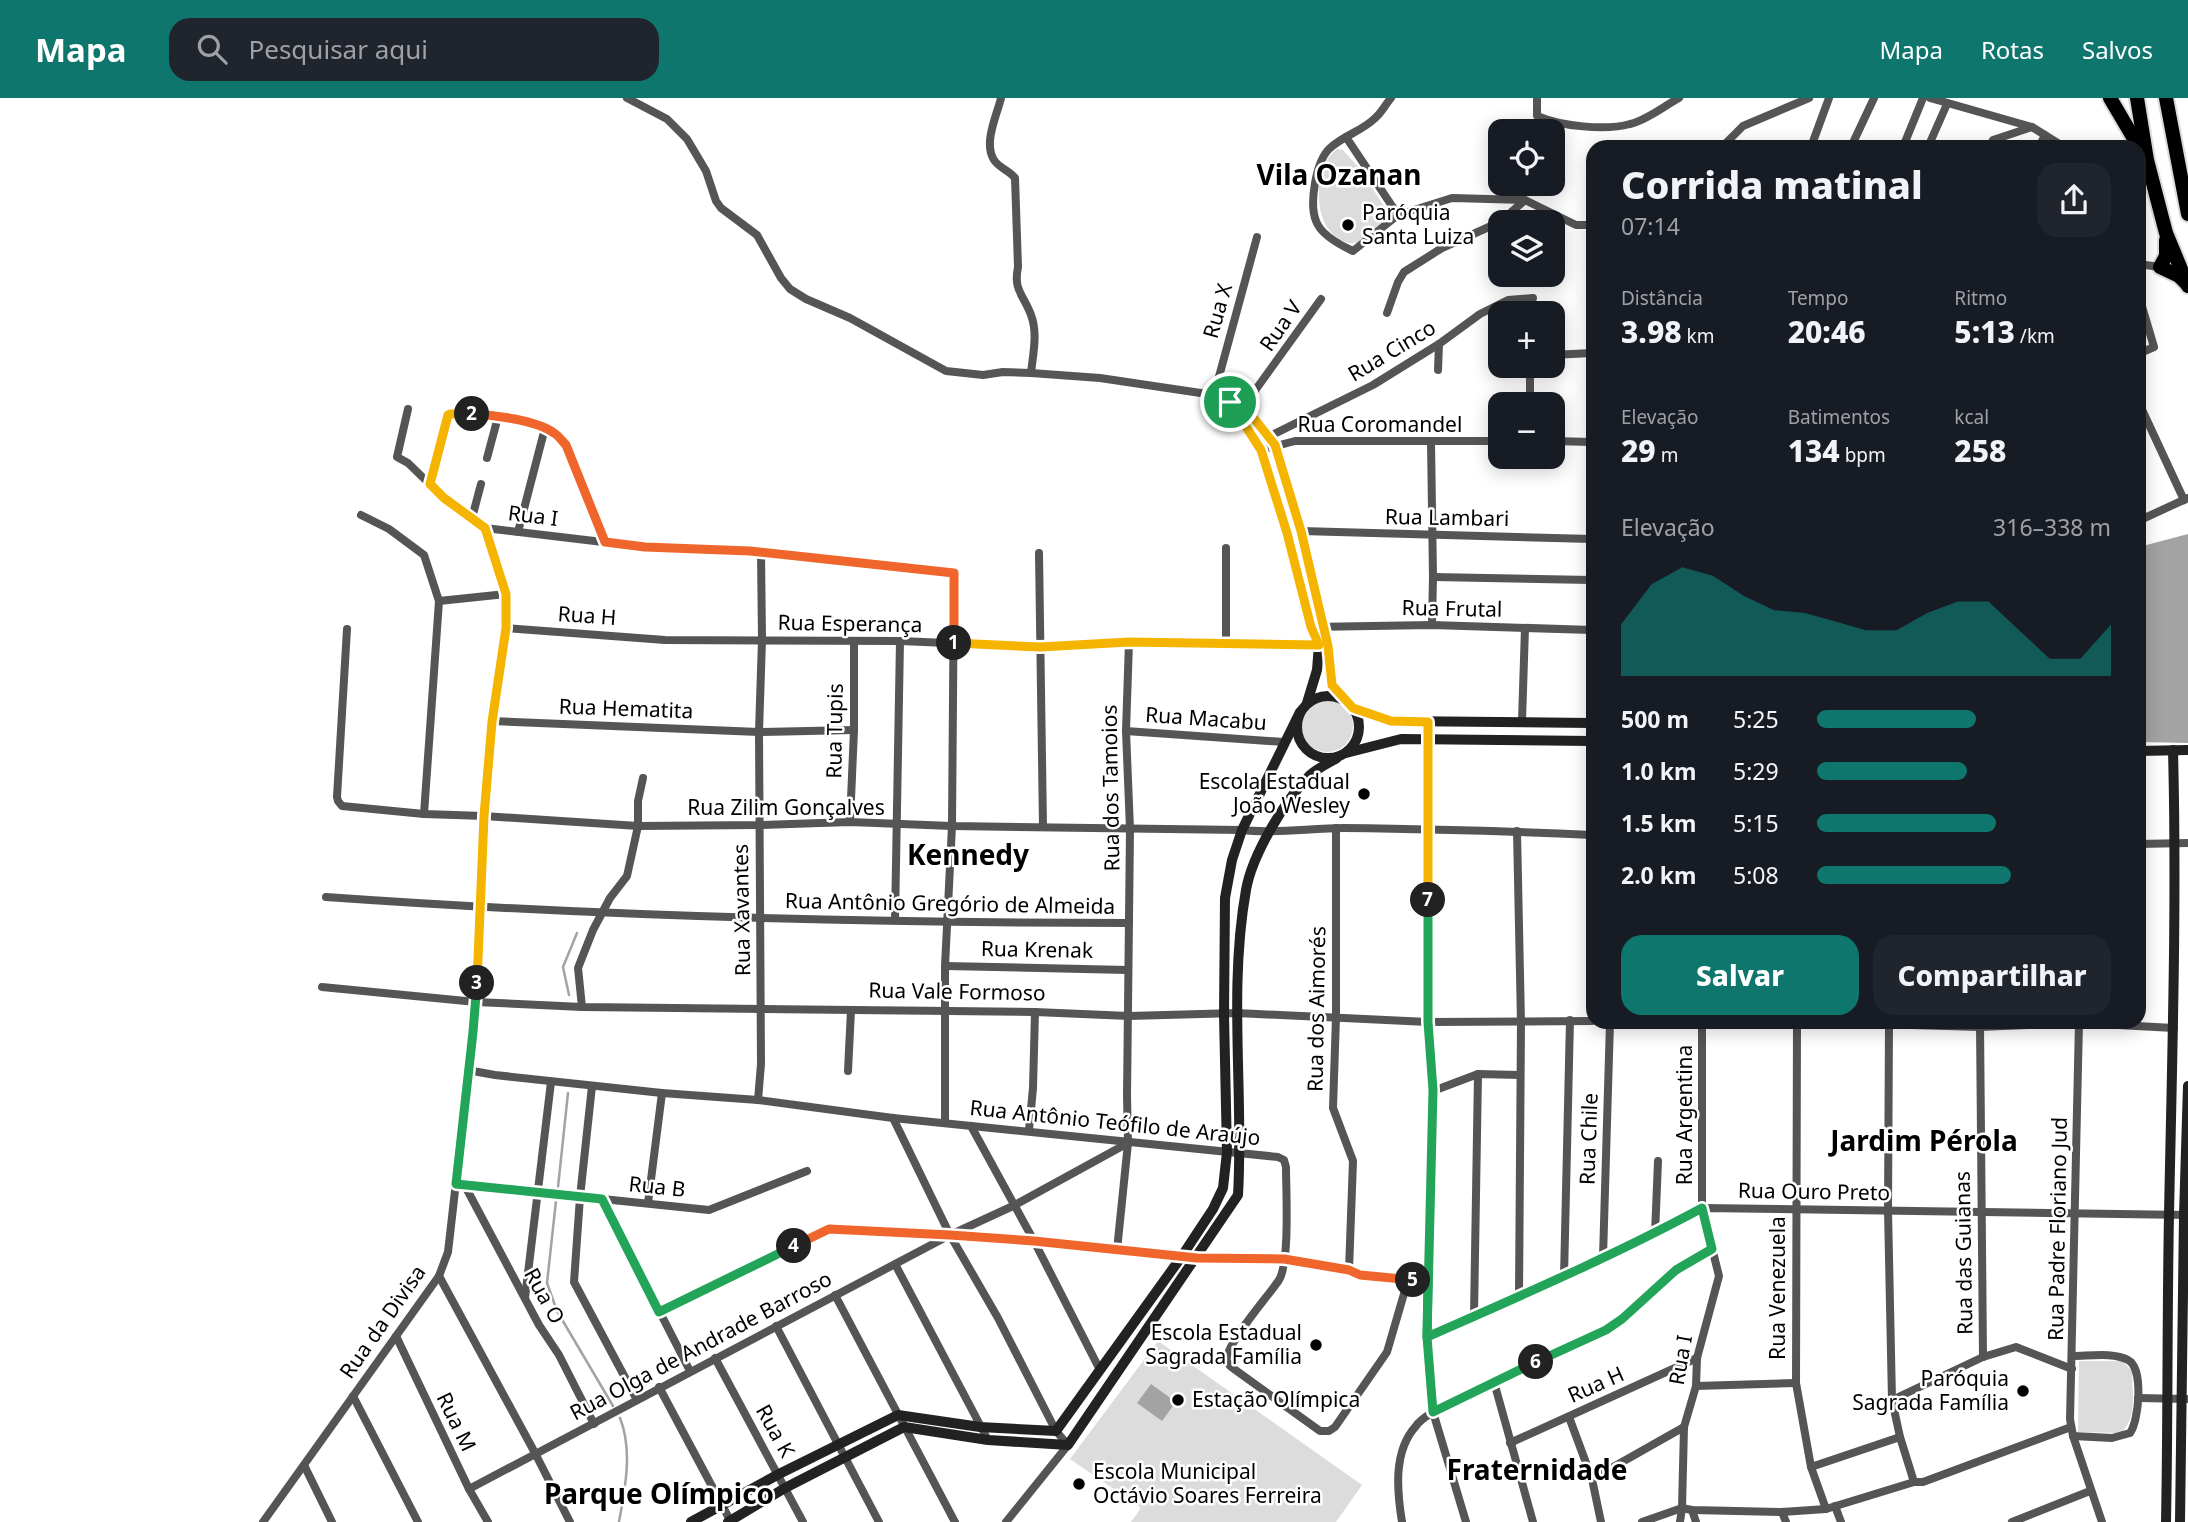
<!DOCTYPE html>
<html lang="pt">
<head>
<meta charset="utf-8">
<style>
  :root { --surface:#171b24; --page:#20242c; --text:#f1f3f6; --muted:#9ea1a6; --accent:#0f766e }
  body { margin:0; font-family:"Noto Sans",sans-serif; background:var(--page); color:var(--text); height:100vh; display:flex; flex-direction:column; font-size:26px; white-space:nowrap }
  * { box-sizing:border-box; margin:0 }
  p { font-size:23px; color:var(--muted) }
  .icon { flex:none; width:38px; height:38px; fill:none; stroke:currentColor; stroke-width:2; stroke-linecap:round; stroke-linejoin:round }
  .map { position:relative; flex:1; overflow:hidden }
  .side { position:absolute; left:1586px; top:42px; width:560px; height:889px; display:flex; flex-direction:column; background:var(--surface); border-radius:21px; box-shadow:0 4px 18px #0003 }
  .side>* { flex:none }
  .tools { position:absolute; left:1488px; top:21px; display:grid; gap:14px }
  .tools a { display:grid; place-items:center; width:77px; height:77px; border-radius:14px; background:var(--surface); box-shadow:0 4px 18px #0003; font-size:35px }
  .pin { position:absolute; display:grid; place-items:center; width:60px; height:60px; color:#fff; margin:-30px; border:4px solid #fff; border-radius:50%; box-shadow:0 2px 7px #0007 }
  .km { position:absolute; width:35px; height:35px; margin:-18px; border-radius:50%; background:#222; color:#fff; font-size:19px; line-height:35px; text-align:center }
  .round { display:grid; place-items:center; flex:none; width:74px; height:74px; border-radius:21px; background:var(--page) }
  .overview { display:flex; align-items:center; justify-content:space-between; height:119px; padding:0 35px }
  h1 { font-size:38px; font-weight:800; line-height:52px }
  .figures { display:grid; grid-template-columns:repeat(3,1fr); gap:10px; height:119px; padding:7px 35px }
  .figures div { display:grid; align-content:center }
  .figures b { font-size:30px; font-weight:800 }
  .figures small { font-size:19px; font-weight:400 }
  .figures p { font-size:19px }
  .chart { height:196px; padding:14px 35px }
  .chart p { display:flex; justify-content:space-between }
  .chart svg { width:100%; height:126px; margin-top:7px; fill:var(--accent); opacity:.7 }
  .primary-button { display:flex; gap:14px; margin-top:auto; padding:14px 35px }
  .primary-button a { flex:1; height:80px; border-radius:21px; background:var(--accent); color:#fff; font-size:28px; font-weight:800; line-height:80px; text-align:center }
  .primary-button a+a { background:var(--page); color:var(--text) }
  ul { padding:0 35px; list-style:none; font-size:23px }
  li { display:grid; grid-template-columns:112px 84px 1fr; align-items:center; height:52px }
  li i { height:18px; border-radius:9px; background:var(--accent) }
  header { display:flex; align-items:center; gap:42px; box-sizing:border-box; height:98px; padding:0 35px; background:var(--accent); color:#fff }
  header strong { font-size:33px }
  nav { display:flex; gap:38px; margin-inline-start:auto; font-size:24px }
  .search { width:490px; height:63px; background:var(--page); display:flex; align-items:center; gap:18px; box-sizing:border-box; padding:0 24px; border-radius:21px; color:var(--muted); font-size:26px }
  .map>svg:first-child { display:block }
  .green { fill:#dcdcdc }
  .water { fill:#a3a3a3 }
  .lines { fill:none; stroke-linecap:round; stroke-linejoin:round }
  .stream { stroke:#a3a3a3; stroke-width:2.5 }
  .highway-casing { stroke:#dbdbdb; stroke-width:18 }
  .street { stroke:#555; stroke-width:8 }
  .secondary { stroke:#222; stroke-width:10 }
  .highway { stroke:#000; stroke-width:14 }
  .split-1-casing { stroke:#fff; stroke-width:14 }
  .split-2-casing { stroke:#fff; stroke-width:14 }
  .split-3-casing { stroke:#fff; stroke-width:14 }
  .split-4-casing { stroke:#fff; stroke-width:14 }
  .split-5-casing { stroke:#fff; stroke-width:14 }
  .split-6-casing { stroke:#fff; stroke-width:14 }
  .split-7-casing { stroke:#fff; stroke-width:14 }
  .split-8-casing { stroke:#fff; stroke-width:14 }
  .split-1 { stroke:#f5b400; stroke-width:9 }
  .split-2 { stroke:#f0652b; stroke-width:9 }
  .split-3 { stroke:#f5b400; stroke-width:9 }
  .split-4 { stroke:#22a559; stroke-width:9 }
  .split-5 { stroke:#f0652b; stroke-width:9 }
  .split-6 { stroke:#22a559; stroke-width:9 }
  .split-7 { stroke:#22a559; stroke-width:9 }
  .split-8 { stroke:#f5b400; stroke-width:9 }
  .poi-dot { fill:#000; stroke:#fff; stroke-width:2.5 }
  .labels { text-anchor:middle; stroke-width:5; stroke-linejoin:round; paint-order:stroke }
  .poi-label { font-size:21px; fill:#000; stroke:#fff; text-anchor:start }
  .street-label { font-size:21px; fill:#000; stroke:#fff }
  .district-label { font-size:28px; font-weight:bold; fill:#000; stroke:#fff }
</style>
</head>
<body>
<header>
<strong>Mapa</strong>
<div class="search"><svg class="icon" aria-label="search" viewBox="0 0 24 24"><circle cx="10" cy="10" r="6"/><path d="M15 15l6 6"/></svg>Pesquisar aqui</div>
<nav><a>Mapa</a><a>Rotas</a><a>Salvos</a></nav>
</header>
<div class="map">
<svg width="2188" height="1424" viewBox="0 0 2188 1424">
  <rect width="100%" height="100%" fill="#fff"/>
  <g class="green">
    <path d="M1337,51L1343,52L1361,72L1390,118C1381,127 1367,143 1354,145C1349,146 1342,143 1338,140C1312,125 1313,68 1337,51Z"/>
    <circle cx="1327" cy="628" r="26"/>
    <polygon points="1158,1243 1362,1387 1336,1424 1131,1424 1141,1410 1070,1361"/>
    <path d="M2079,1263H2122L2132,1273C2132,1295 2138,1319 2121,1335L2078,1334Z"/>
  </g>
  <g class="water">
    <polygon points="2188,436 2188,645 2139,644 2139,449"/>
    <polygon points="1151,1286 1176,1304 1162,1323 1137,1305"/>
  </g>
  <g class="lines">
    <g class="stream">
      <polyline points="569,897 563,869 577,835"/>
      <polyline points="558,1089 568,995"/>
      <polyline points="556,1103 547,1185 557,1213 613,1308"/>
      <path d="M619,1424C625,1390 633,1353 620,1320"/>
    </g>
    <defs>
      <g id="highway">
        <polyline points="2110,0 2143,56"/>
        <polyline points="2137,0 2147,62 2166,135 2188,188"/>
        <polyline points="2166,0 2188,116"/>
        <polyline points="2166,142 2166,158 2160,169 2179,178 2186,185"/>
      </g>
    </defs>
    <use href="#highway" class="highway-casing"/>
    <g class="street">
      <path d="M627,0L667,21L687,41L706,73L716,103L721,110L757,137L781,180L790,191L806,201L850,220L946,273L983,277L1003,274L1031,275C1033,256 1038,235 1031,217C1024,197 1013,193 1018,169L1015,80C1009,72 999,70 994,62C983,45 997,17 1001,0"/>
      <path d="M1391,0C1385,7 1381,16 1374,21C1362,33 1342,38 1329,51C1316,64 1309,105 1316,123C1321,137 1340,147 1353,153L1398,117L1452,100L1525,102L1576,127H1592"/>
      <path d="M1537,0V18C1560,28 1605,33 1630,26C1647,22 1664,8 1679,0"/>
      <polyline points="1930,0 2032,29 2064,49"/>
      <polyline points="1346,39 1398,117"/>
      <polyline points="1722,49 1743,28 1809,0"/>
      <polyline points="1811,49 1829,0"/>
      <polyline points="1851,49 1874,0"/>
      <polyline points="1903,49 1923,0"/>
      <polyline points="1928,49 1947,6"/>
      <polyline points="1989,49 1993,42 2032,29"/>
      <polyline points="2039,49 2045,37"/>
      <polyline points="2138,166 2160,169"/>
      <polyline points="2138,195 2154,249 2138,256"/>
      <polyline points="1387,215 1398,184 1404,174 1442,150 1500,124 1525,102"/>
      <polyline points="1552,257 1592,255"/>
      <polyline points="1438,272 1439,246"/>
      <polyline points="1214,297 1257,139"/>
      <polyline points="2138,303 2184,402"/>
      <polyline points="1230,304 1261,352 1287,435 1311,529 1319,547"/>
      <polyline points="1530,306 1530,268"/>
      <polyline points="1241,312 1321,201"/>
      <polyline points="1552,343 1592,344"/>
      <polyline points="1431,344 1433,479 1432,527"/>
      <polyline points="1256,345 1373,287 1439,246 1480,216 1508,202 1533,200"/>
      <polyline points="1261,352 1295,343 1500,343"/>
      <polyline points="487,360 498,319"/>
      <path d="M431,386L447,319L450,316C478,316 531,318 554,334C559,337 562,343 566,347L605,444"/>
      <polyline points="361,417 389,431 424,457 439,503 424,716"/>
      <polyline points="472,420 481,386"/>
      <polyline points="2138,423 2188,400"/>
      <polyline points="485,430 645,449 750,453 954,475 952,728 945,868 945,1025"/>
      <polyline points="1301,433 1592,441"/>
      <polyline points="518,434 545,330"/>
      <polyline points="1226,450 1226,545"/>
      <polyline points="1039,455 1043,729"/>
      <polyline points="1433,479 1592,482"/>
      <polyline points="439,503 506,496"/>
      <polyline points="1311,529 1432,527 1592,532"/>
      <polyline points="506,530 665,542 900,543 1040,549 1129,544 1328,548 1301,433 1275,347 1245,309 1214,297 1100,280 1031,275"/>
      <path d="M347,531L337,699L338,703L342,708L424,716L484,718L638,728L759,727L850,724L952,728L1242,732C1276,736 1310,730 1344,730C1427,731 1510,733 1592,737"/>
      <polyline points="492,623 759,634 854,632"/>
      <polyline points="1522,623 1525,530"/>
      <polyline points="1428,624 1428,924 1433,993 1427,1239 1433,1314 1466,1424"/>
      <polyline points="1126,633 1284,644"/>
      <polyline points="850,724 854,632 854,543"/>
      <polyline points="1336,730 1336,919 1333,1010 1353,1063 1349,1172"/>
      <polyline points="1517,733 1521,924 1519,1197"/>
      <polyline points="2138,746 2188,745"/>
      <path d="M326,799C594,818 861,825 1129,825"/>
      <polyline points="895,822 900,543"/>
      <polyline points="945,868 1128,872"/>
      <polyline points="322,889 476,904 582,909 1035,914 1129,918 1237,915 1428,924 1592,923"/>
      <polyline points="582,909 578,870 593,832 610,800 627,778 638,728 638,703 643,680"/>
      <polyline points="1634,924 1791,924"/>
      <polyline points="1797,924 1796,1285 1811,1369 1826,1411"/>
      <polyline points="1806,924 1980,929 2080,925 2174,930"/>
      <polyline points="1889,924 1888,1112 1892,1302 1900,1339 1914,1384"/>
      <polyline points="2079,924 2070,1321 2073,1338 2102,1424"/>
      <polyline points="1980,926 1983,1259"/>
      <path d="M467,972L495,977L662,995L758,1002L893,1020L1278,1059L1284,1062L1286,1069C1286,1093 1290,1164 1279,1182C1270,1196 1223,1249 1227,1263C1228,1266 1231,1269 1234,1271L1320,1333H1329L1335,1329L1387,1254L1408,1182"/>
      <polyline points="848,973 851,912"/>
      <polyline points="592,988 580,1099 574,1184 637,1302"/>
      <polyline points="1433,993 1478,976 1520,977"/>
      <polyline points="758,1002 761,966 759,634 762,542 761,454"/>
      <polyline points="893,1020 950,1137 998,1220 1056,1333 1068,1347 1006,1424"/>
      <polyline points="971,1028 1034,1143 1100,1272"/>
      <polyline points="1029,1032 1033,990 1035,914"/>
      <polyline points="456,1086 709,1112 807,1073"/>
      <polyline points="464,1086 539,1227 559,1257 594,1326"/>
      <polyline points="602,1101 690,1273"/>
      <polyline points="648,1105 662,995"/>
      <polyline points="1655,1136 1658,1063"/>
      <polyline points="1117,1152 1128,1045 1127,998 1130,731 1126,633 1129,544"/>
      <polyline points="1603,1159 1610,924"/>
      <polyline points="895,1166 988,1342"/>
      <polyline points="439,1178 535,1355 570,1424"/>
      <polyline points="1564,1179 1570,922"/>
      <polyline points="835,1197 955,1424"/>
      <polyline points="525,1200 551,984"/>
      <polyline points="659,1214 829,1131 1034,1143 1197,1160 1285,1161 1349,1172 1360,1177 1428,1184"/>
      <polyline points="1474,1218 1478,976"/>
      <polyline points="776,1228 879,1424"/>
      <polyline points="396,1238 469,1391 488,1424"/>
      <path d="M1427,1239C1520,1198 1613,1158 1702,1110L2188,1117"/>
      <polyline points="715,1260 803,1424"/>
      <polyline points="1494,1284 1533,1424"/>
      <polyline points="1696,1288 1796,1285"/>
      <polyline points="659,1289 731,1424"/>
      <polyline points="353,1298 418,1424"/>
      <polyline points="2138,1300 2188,1301"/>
      <polyline points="1892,1302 1983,1259 2016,1249 2072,1271"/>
      <polyline points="1569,1319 1592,1381 1601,1424"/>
      <path d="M2073,1338L2112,1340L2130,1335C2139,1323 2144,1270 2128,1262C2114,1254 2089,1258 2073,1258"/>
      <polyline points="1510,1345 1697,1260"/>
      <polyline points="304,1367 332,1424"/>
      <polyline points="1811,1369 1900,1339"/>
      <polyline points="1592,1381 1684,1329"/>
      <polyline points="469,1391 950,1137 1013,1108 1128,1045"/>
      <polyline points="1835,1408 1841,1424"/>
      <polyline points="1692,1412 1696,1424"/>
      <polyline points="1782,1414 1786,1424"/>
      <polyline points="263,1424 439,1178 448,1154 473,935 484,718 492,623 506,530 506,496 485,430 444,400 408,365 397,359 408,311"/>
      <path d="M1402,1424C1397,1393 1393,1353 1416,1328C1420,1322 1427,1318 1433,1314L1606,1232L1622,1221L1676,1172L1712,1151"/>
      <polyline points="1642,1424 1682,1410 1692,1412 1782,1414 1826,1411 1914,1384 1923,1384 2071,1329"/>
      <polyline points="1680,1424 1682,1410 1684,1329 1696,1288 1697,1260 1719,1178 1702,1110 1702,924"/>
      <polyline points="2012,1424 2090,1393"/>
    </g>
    <g class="secondary">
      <polyline points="1328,548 1332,587 1344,601"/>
      <circle cx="1328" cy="629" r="31"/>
      <polyline points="1307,605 1317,572 1319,547"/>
      <polyline points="1353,610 1391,623 1592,625"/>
      <polyline points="2138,653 2188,652"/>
      <polyline points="1346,655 1401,641 1592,643"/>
      <polyline points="691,1424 779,1376 898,1317 980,1329 1056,1333 1182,1158 1213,1111 1223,1090 1227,1054 1224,917 1225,800 1232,762 1242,732 1300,614"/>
      <path d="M728,1424L785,1390L904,1329L988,1342L1068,1347L1238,1097C1244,996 1228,893 1246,792C1252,757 1285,702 1310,677C1318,670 1329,665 1337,660"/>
      <path d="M2166,1424C2168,1322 2167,1219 2169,1117C2172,962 2177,807 2173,652"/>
      <polyline points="2180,1424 2184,1117 2188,988"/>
    </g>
    <use href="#highway" class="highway"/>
  </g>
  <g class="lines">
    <defs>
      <polyline id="split-1" points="954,545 1040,549 1129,544 1319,547 1311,529 1287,435 1261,352 1230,304"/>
      <path id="split-2" d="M472,316C494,317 536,322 554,335C559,338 562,343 566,347L605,444L645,449L750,453L954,475V545"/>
      <polyline id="split-3" points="472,316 450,316 448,317 430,386 444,400 485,430 506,496 506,530 492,624 484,718 477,885"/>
      <polyline id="split-4" points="477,885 473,934 456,1086 602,1101 659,1214 794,1148"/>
      <polyline id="split-5" points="794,1148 829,1131 950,1137 1034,1143 1197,1160 1284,1161 1349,1172 1360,1177 1413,1182"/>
      <path id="split-6" d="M1413,1182L1428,1184L1427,1239C1520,1198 1613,1158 1702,1110L1712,1151L1676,1172L1622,1221L1606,1232L1536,1264"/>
      <polyline id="split-7" points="1428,802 1428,924 1433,992 1427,1239 1433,1314 1536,1264"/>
      <polyline id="split-8" points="1230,304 1245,309 1275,347 1301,433 1328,548 1332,587 1353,610 1391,623 1428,624 1428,802"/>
    </defs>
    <use href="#split-1" class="split-1-casing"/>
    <use href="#split-2" class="split-2-casing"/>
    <use href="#split-3" class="split-3-casing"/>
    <use href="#split-4" class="split-4-casing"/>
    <use href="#split-5" class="split-5-casing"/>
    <use href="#split-6" class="split-6-casing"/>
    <use href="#split-7" class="split-7-casing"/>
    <use href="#split-8" class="split-8-casing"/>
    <use href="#split-1" class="split-1"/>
    <use href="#split-2" class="split-2"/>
    <use href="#split-3" class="split-3"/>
    <use href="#split-4" class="split-4"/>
    <use href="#split-5" class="split-5"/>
    <use href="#split-6" class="split-6"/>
    <use href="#split-7" class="split-7"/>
    <use href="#split-8" class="split-8"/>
  </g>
  <g class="poi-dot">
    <circle cx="1348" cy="127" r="7"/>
    <circle cx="1364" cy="696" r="7"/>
    <circle cx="1316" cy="1247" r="7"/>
    <circle cx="2023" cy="1293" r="7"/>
    <circle cx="1178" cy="1302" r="7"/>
    <circle cx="1079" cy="1386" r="7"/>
  </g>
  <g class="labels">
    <g class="poi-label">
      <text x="1362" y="122">Paróquia<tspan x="1362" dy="24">Santa Luiza</tspan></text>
      <text x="1350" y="691" text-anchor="end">Escola Estadual<tspan x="1350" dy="24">João Wesley</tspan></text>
      <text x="1302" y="1242" text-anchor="end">Escola Estadual<tspan x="1302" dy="24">Sagrada Família</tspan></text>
      <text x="2009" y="1288" text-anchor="end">Paróquia<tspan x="2009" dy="24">Sagrada Família</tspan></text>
      <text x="1192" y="1309">Estação Olímpica</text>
      <text x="1093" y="1381">Escola Municipal<tspan x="1093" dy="24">Octávio Soares Ferreira</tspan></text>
    </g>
    <g class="street-label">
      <text transform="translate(1218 213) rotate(-74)" y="7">Rua X</text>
      <text transform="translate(1281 228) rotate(-55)" y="7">Rua V</text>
      <text transform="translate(1392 253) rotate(-31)" y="7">Rua Cinco</text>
      <text x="1380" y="334">Rua Coromandel</text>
      <text transform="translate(533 418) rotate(7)" y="7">Rua I</text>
      <text transform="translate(1447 420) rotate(1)" y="7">Rua Lambari</text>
      <text transform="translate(1452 511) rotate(1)" y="7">Rua Frutal</text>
      <text transform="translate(587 518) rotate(4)" y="7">Rua H</text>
      <text transform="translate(850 526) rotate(1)" y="7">Rua Esperança</text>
      <text transform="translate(626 611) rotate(2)" y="7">Rua Hematita</text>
      <text transform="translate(1206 621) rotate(4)" y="7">Rua Macabu</text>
      <text transform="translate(835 633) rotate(-89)" y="7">Rua Tupis</text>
      <text transform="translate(1111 690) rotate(-91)" y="7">Rua dos Tamoios</text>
      <text x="786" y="717">Rua Zilim Gonçalves</text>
      <text transform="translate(950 806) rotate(1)" y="7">Rua Antônio Gregório de Almeida</text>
      <text transform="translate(742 812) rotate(-91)" y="7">Rua Xavantes</text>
      <text transform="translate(1037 852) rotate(1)" y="7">Rua Krenak</text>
      <text transform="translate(957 894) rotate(1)" y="7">Rua Vale Formoso</text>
      <text transform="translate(1317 911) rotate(-89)" y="7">Rua dos Aimorés</text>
      <text transform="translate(1685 1017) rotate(-90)" y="7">Rua Argentina</text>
      <text transform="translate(1115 1025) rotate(6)" y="7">Rua Antônio Teófilo de Araújo</text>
      <text transform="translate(1589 1041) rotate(-88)" y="7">Rua Chile</text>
      <text transform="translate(657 1089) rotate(6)" y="7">Rua B</text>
      <text transform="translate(1814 1094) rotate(1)" y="7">Rua Ouro Preto</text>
      <text transform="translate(2058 1131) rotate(-89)" y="7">Rua Padre Floriano Jud</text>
      <text transform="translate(1964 1155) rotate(-91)" y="7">Rua das Guianas</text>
      <text transform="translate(1778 1190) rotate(-90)" y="7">Rua Venezuela</text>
      <text transform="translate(544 1198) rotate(61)" y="7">Rua O</text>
      <text transform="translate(383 1224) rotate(-55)" y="7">Rua da Divisa</text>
      <text transform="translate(701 1248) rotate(-28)" y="7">Rua Olga de Andrade Barroso</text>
      <text transform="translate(1681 1262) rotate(-80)" y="7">Rua I</text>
      <text transform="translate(1596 1287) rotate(-24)" y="7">Rua H</text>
      <text transform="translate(456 1324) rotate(64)" y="7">Rua M</text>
      <text transform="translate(775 1333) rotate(61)" y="7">Rua K</text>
    </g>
    <g class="district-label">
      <text x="1339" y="87">Vila Ozanan</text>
      <text x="968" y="767">Kennedy</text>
      <text x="1924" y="1053">Jardim Pérola</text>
      <text x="1537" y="1382">Fraternidade</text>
      <text x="659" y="1406">Parque Olímpico</text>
    </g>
  </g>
</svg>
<div class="tools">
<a><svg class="icon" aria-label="locate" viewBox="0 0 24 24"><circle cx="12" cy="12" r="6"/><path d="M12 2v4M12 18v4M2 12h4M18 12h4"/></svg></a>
<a><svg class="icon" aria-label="layers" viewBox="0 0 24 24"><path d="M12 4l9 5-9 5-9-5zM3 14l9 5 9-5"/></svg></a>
<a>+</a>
<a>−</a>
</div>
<div class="pin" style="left:1230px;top:304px;background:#1e9e55"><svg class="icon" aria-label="arrive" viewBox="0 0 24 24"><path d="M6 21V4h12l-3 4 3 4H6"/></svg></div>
<b class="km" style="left:954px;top:545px">1</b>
<b class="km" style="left:472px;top:316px">2</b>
<b class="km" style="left:477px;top:885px">3</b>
<b class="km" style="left:794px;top:1148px">4</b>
<b class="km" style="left:1413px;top:1182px">5</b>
<b class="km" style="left:1536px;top:1264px">6</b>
<b class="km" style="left:1428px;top:802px">7</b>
<section class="side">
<div class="overview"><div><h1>Corrida matinal</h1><p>07:14</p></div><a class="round"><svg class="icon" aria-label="share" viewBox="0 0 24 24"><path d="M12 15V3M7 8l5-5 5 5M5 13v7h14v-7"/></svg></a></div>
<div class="figures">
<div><p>Distância</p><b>3.98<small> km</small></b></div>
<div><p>Tempo</p><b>20:46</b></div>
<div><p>Ritmo</p><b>5:13<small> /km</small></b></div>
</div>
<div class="figures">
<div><p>Elevação</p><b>29<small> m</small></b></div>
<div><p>Batimentos</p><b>134<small> bpm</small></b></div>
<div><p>kcal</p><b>258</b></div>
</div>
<div class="chart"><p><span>Elevação</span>316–338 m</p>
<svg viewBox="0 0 160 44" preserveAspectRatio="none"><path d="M0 44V26L10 12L20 6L30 9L40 16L50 21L60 22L70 25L80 28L90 28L100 22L110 18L120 18L130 28L140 38L150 38L160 26V44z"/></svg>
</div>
<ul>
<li><b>500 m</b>5:25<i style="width:54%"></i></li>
<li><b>1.0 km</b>5:29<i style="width:51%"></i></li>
<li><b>1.5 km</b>5:15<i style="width:61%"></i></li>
<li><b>2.0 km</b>5:08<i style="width:66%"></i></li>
</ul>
<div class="primary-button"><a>Salvar</a><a>Compartilhar</a></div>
</section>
</div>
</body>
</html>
